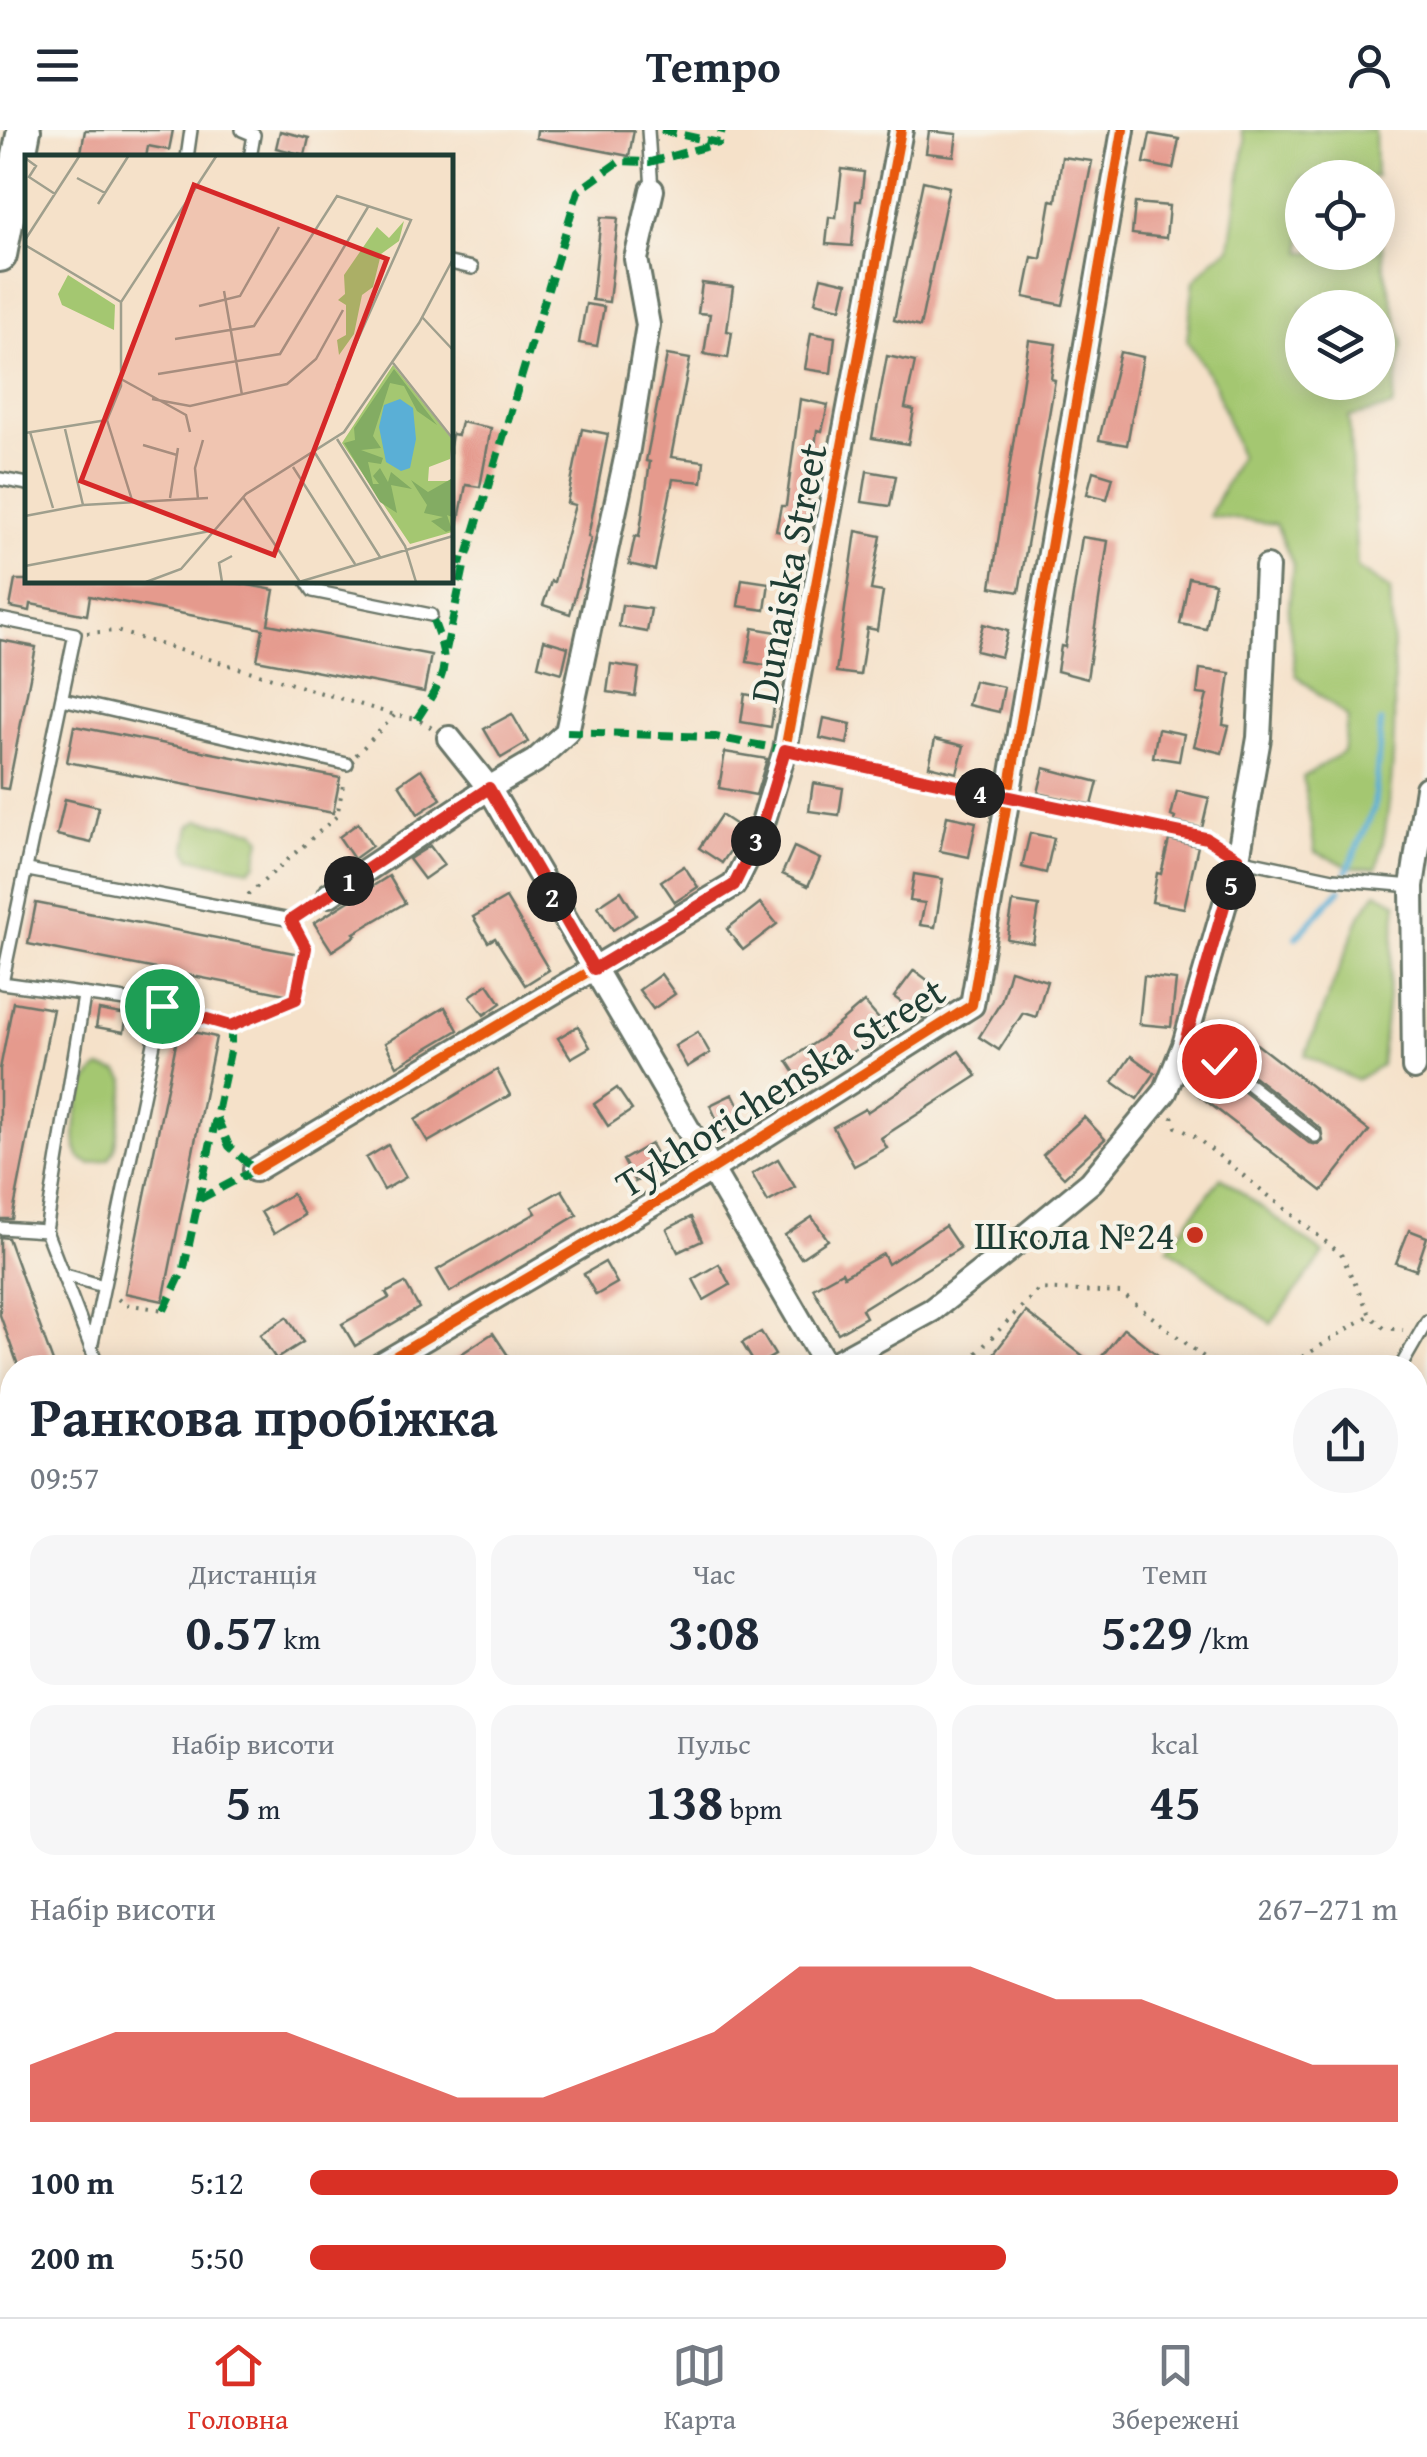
<!DOCTYPE html>
<html lang="uk">
<head>
<meta charset="utf-8">
<style>
  :root { --surface:#fff; --page:#f6f6f7; --text:#1f2937; --muted:#747a83; --line:#e0e1e3; --accent:#d93025 }
  body { margin:0; font-family:"Gentium Book Plus",serif; background:var(--page); color:var(--text); height:100vh; display:flex; flex-direction:column; font-size:38px; white-space:nowrap }
  * { box-sizing:border-box; margin:0 }
  p { font-size:32px; color:var(--muted) }
  .icon { flex:none; width:55px; height:55px; fill:none; stroke:currentColor; stroke-width:2; stroke-linecap:round; stroke-linejoin:round }
  .map { position:relative; flex:1; overflow:hidden }
  .details { position:absolute; left:0px; top:1225px; width:1428px; height:962px; display:flex; flex-direction:column; background:var(--surface); border-radius:40px 40px 0 0; box-shadow:0 5px 25px #0003 }
  .details>* { flex:none }
  .tools { position:absolute; left:1285px; top:30px; display:grid; gap:20px }
  .tools a { display:grid; place-items:center; width:110px; height:110px; border-radius:50%; background:var(--surface); box-shadow:0 5px 25px #0003; font-size:50px }
  .pin { position:absolute; display:grid; place-items:center; width:85px; height:85px; color:#fff; margin:-42px; border:5px solid #fff; border-radius:50%; box-shadow:0 2px 10px #0007 }
  .km { position:absolute; width:50px; height:50px; margin:-25px; border-radius:50%; background:#222; color:#fff; font-size:28px; line-height:50px; text-align:center }
  .round { display:grid; place-items:center; flex:none; width:105px; height:105px; border-radius:52px; background:var(--page) }
  .summary { display:flex; align-items:center; justify-content:space-between; height:170px; padding:0 30px }
  h1 { font-size:55px; font-weight:800; line-height:75px }
  .metrics { display:grid; grid-template-columns:repeat(3,1fr); gap:15px; height:170px; padding:10px 30px }
  .metrics div { display:grid; align-content:center; border-radius:25px; background:var(--page); text-align:center }
  .metrics b { font-size:50px; font-weight:800 }
  .metrics small { font-size:28px; font-weight:400 }
  .metrics p { font-size:28px }
  .chart { height:280px; padding:20px 30px }
  .chart p { display:flex; justify-content:space-between }
  .chart svg { width:100%; height:180px; margin-top:10px; fill:var(--accent); opacity:.7 }
  ul { padding:0 30px; list-style:none; font-size:32px }
  li { display:grid; grid-template-columns:160px 120px 1fr; align-items:center; height:75px }
  li i { height:25px; border-radius:12px; background:var(--accent) }
  header { display:flex; justify-content:space-between; align-items:center; height:130px; padding:0 30px; background:var(--surface); font-size:45px; font-weight:800 }
  .tab-bar { display:flex; justify-content:space-around; align-items:center; height:140px; border-top:2px solid var(--line); background:var(--surface); font-size:28px; color:var(--muted) }
  .tab-bar a { display:grid; justify-items:center; gap:5px }
  .tab-bar .on { color:var(--accent) }
  .map>svg:first-child { display:block }
  .green { fill:#a4c771; stroke:#628252; stroke-width:2.5; fill-rule:evenodd }
  .lines { fill:none; stroke-linecap:round; stroke-linejoin:round }
  .stream { stroke:#5aafd6; stroke-width:6 }
  .building { fill:#e59a8d }
  .lane-casing { stroke:#6a7668; stroke-width:16 }
  .street-casing { stroke:#6a7668; stroke-width:28 }
  .secondary-casing { stroke:#6a7668; stroke-width:38 }
  .path { stroke:#6a7668; stroke-width:4; stroke-dasharray:2.5 8; stroke-linecap:butt }
  .lane { stroke:#fff; stroke-width:11 }
  .street { stroke:#fff; stroke-width:22 }
  .secondary { stroke:#fff; stroke-width:32 }
  .quiet { stroke:#00873e; stroke-width:8; stroke-dasharray:15 8; stroke-linecap:butt }
  .cycleway-casing { stroke:#f7f3e8; stroke-width:16 }
  .cycleway { stroke:#e8590c; stroke-width:10 }
  .route-casing { stroke:#fff; stroke-width:20 }
  .route { stroke:#d93025; stroke-width:12 }
  .poi-dot { fill:#c8321e; stroke:#f7f3e8; stroke-width:4 }
  .labels { text-anchor:middle; stroke-width:8; stroke-linejoin:round; paint-order:stroke }
  .street-label { font-size:40px; fill:#1f3d34; stroke:#f7f3e8 }
  .poi-label { font-size:40px; fill:#1f3d34; stroke:#f7f3e8; text-anchor:end }
  .inset-road { fill:none; stroke:#9f9f8d; stroke-width:2.5 }
  .view { fill:#d62828; fill-opacity:0.15; stroke:#d62828; stroke-width:5 }
  .inset-edge { fill:none; stroke:#1f3d34; stroke-width:5 }
</style>
</head>
<body>
<header><svg class="icon" aria-label="menu" viewBox="0 0 24 24"><path d="M4 6h16M4 12h16M4 18h16"/></svg>Tempo<svg class="icon" aria-label="person" viewBox="0 0 24 24"><circle cx="12" cy="8" r="4"/><path d="M4 21q1-7 8-7t8 7"/></svg></header>
<div class="map">
<svg width="1427" height="2187" viewBox="0 0 1427 2187">
  <rect width="100%" height="100%" fill="#f7f3e8"/>
  <filter id="ink" filterUnits="userSpaceOnUse"><feTurbulence type="fractalNoise" baseFrequency=".01" numOctaves="2"/><feDisplacementMap in="SourceGraphic" scale="20" xChannelSelector="R" yChannelSelector="G"/><feConvolveMatrix kernelMatrix="1 2 1 2 8 2 1 2 1" color-interpolation-filters="sRGB"/></filter>
  <filter id="wash" filterUnits="userSpaceOnUse"><feTurbulence type="fractalNoise" baseFrequency=".0048" numOctaves="4" result="noise"/><feDisplacementMap in="SourceGraphic" scale="40" xChannelSelector="R" yChannelSelector="G"/><feGaussianBlur stdDeviation="2.25" result="paint"/><feColorMatrix in="noise" values="0 0 0 0 0 0 0 0 0 0 0 0 0 0 0 0 0 1.4 0 .05"/><feComposite in="paint" operator="in"/></filter>
  <g filter="url(#wash)">
    <rect width="100%" height="100%" fill="#f5e1c9"/>
    <g class="green">
      <path d="M1241,0H1375L1376,47L1302,48V122H1378V68L1384,139L1403,213L1392,277L1349,287L1357,438L1390,460C1395,552 1400,648 1377,738L1351,737L1315,722L1303,647L1343,622L1348,588L1296,545L1288,486L1293,435L1276,394L1209,386L1240,326L1214,253L1187,210L1194,151L1216,127L1230,118L1245,11ZM1302,178H1378V252H1302Z"/>
      <polygon points="199,690 255,701 261,709 256,734 249,739 191,728 186,719 190,696"/>
      <polygon points="1377,762 1397,773 1381,935 1356,950 1305,925 1361,784"/>
      <path d="M100,938L119,942L125,950V960L114,1020L109,1029L90,1034L80,1028C68,1009 80,948 100,938Z"/>
      <polygon points="1221,1047 1324,1124 1271,1194 1168,1118"/>
    </g>
    <g class="lines">
      <g class="stream">
        <polyline points="1347,741 1374,678 1381,592"/>
        <polyline points="1296,807 1340,760"/>
      </g>
    </g>
    <g id="blocks">
      <g class="building">
        <polygon points="85,0 173,0 169,20 148,16 146,28 80,28"/>
        <polygon points="537,0 634,0 629,26 536,8"/>
        <polygon points="280,1 309,8 305,25 276,18"/>
        <polygon points="929,1 957,4 954,26 926,23"/>
        <polygon points="1150,4 1179,9 1173,39 1144,33"/>
        <polygon points="1062,27 1092,31 1063,175 1024,167 1032,127 1041,129 1051,70 1056,71"/>
        <polygon points="842,39 864,42 861,71 856,71 852,116 826,114 829,87 836,88"/>
        <polygon points="923,51 949,57 920,197 894,190"/>
        <polygon points="1135,73 1169,76 1166,108 1132,104"/>
        <polygon points="601,87 618,88 609,172 592,170"/>
        <polygon points="821,147 847,153 841,178 815,172"/>
        <polygon points="702,153 733,157 727,201 732,202 728,228 704,224 710,184 698,183"/>
        <polygon points="586,174 604,177 597,216 579,213"/>
        <polygon points="811,203 835,207 831,243 805,239"/>
        <polygon points="1029,210 1056,214 1051,249 1055,250 1019,462 991,457"/>
        <polygon points="1120,222 1143,227 1127,315 1099,310"/>
        <polygon points="667,225 690,229 671,327 704,331 702,352 673,349 655,440 629,434 635,406 639,407 650,332 646,331"/>
        <polygon points="887,226 915,232 905,278 914,280 908,314 872,308"/>
        <polygon points="800,269 828,275 822,301 817,300 804,406 776,401 781,376 786,376"/>
        <polygon points="461,292 491,298 480,357 466,355 457,399 450,399 450,317 452,304 458,305"/>
        <polygon points="582,299 608,304 588,407 591,408 570,484 543,475 551,451 554,452 575,375 567,373"/>
        <polygon points="867,341 896,346 890,376 862,372"/>
        <polygon points="1093,341 1113,347 1107,369 1087,364"/>
        <polygon points="856,401 881,406 871,460 883,462 877,500 867,498 860,545 836,542"/>
        <polygon points="1082,407 1108,411 1087,549 1057,541 1061,516 1065,517"/>
        <polygon points="1189,448 1215,453 1206,499 1180,494"/>
        <polygon points="742,449 769,453 765,480 738,476"/>
        <polygon points="15,450 223,450 274,460 268,494 431,525 424,562 257,530 263,499 90,466 87,485 31,474 30,481 10,477"/>
        <polygon points="622,475 651,479 647,502 619,497"/>
        <polygon points="983,494 1008,501 1001,527 976,521"/>
        <polygon points="753,498 783,503 777,537 747,532"/>
        <polygon points="0,510 36,517 8,659 0,658"/>
        <polygon points="544,510 568,517 562,543 538,536"/>
        <polygon points="611,534 639,538 635,566 607,562"/>
        <polygon points="1200,539 1230,543 1223,595 1229,596 1222,623 1194,616 1207,565 1197,564"/>
        <polygon points="974,551 1004,557 999,582 968,575"/>
        <polygon points="745,564 775,570 771,597 741,592"/>
        <polygon points="512,584 528,612 501,628 484,599"/>
        <polygon points="824,588 851,594 847,614 820,608"/>
        <polygon points="74,596 340,648 333,683 67,632"/>
        <polygon points="1158,599 1184,604 1179,631 1153,627"/>
        <polygon points="935,609 964,616 957,643 929,636"/>
        <polygon points="725,622 767,629 756,665 719,658"/>
        <polygon points="1044,638 1098,652 1092,675 1038,663"/>
        <polygon points="421,639 441,669 418,684 399,654"/>
        <polygon points="813,653 843,658 839,685 809,681"/>
        <polygon points="1177,661 1209,668 1202,698 1174,692 1175,688 1171,686"/>
        <polygon points="65,669 99,677 91,713 57,705"/>
        <polygon points="721,685 744,700 722,733 699,718"/>
        <polygon points="947,686 976,692 969,727 940,721"/>
        <polygon points="358,693 372,716 354,729 339,707"/>
        <polygon points="1030,703 1054,708 1046,743 1022,737"/>
        <polygon points="1169,710 1198,716 1184,778 1152,772 1157,743 1161,744"/>
        <polygon points="430,716 444,735 424,749 409,729"/>
        <polygon points="794,717 820,729 808,756 782,744"/>
        <polygon points="684,736 698,757 675,772 661,751"/>
        <polygon points="914,744 943,749 935,797 920,795 925,773 910,771"/>
        <polygon points="389,746 405,773 354,803 356,805 332,821 314,793"/>
        <polygon points="621,761 636,785 613,800 598,776"/>
        <polygon points="506,768 549,840 525,855 495,808 488,812 473,787"/>
        <polygon points="1013,772 1039,776 1033,813 1007,809"/>
        <polygon points="36,773 299,824 290,865 28,814"/>
        <polygon points="760,773 777,794 743,820 727,799"/>
        <polygon points="914,840 934,855 922,872 920,870 930,884 923,888 894,867"/>
        <polygon points="1010,840 1047,851 1036,887 1023,883 999,920 979,907 1001,872"/>
        <polygon points="661,844 675,864 653,879 639,860"/>
        <polygon points="1144,846 1176,850 1171,897 1139,894"/>
        <polygon points="488,854 501,873 484,885 470,866"/>
        <polygon points="13,872 53,879 12,1089 0,1089 0,939"/>
        <polygon points="864,872 884,895 857,919 802,954 787,931 822,908"/>
        <polygon points="445,877 458,900 397,936 385,913"/>
        <polygon points="99,880 127,885 124,902 96,897"/>
        <polygon points="578,896 590,917 571,928 558,908"/>
        <polygon points="179,899 216,907 163,1171 125,1163"/>
        <polygon points="698,902 710,923 687,937 675,916"/>
        <polygon points="1241,902 1369,1001 1322,1061 1196,963 1215,939 1309,1013 1318,1015 1323,1011 1321,999 1226,925"/>
        <polygon points="959,921 977,946 881,1008 887,1018 854,1036 833,997 865,979 867,982"/>
        <polygon points="1131,926 1155,943 1137,969 1113,952"/>
        <polygon points="497,940 510,965 428,1012 415,990"/>
        <polygon points="617,958 632,980 608,996 594,974"/>
        <polygon points="733,964 746,990 722,1001 710,975"/>
        <polygon points="1084,987 1105,1009 1064,1047 1043,1025"/>
        <polygon points="651,1014 663,1036 635,1052 623,1030"/>
        <polygon points="388,1015 406,1047 384,1060 366,1028"/>
        <polygon points="778,1029 795,1057 768,1072 752,1044"/>
        <polygon points="562,1060 577,1085 450,1162 437,1140 536,1083 532,1077"/>
        <polygon points="292,1064 304,1085 274,1104 261,1082"/>
        <polygon points="691,1087 702,1111 678,1122 667,1099"/>
        <polygon points="812,1087 828,1110 801,1128 785,1105"/>
        <polygon points="945,1096 960,1118 862,1179 866,1187 838,1203 813,1158 842,1142 844,1146 883,1124 888,1134"/>
        <polygon points="1409,1100 1427,1107 1416,1140 1396,1133"/>
        <polygon points="0,1107 8,1108 55,1238 19,1238 0,1185"/>
        <polygon points="605,1132 617,1153 596,1165 584,1144"/>
        <polygon points="719,1134 730,1155 704,1170 693,1149"/>
        <polygon points="405,1153 419,1178 355,1216 342,1194 389,1168 386,1163"/>
        <polygon points="1026,1182 1095,1235 1124,1198 1174,1238 1006,1238 992,1226"/>
        <polygon points="287,1187 303,1212 276,1229 260,1205"/>
        <polygon points="761,1202 775,1225 756,1236 742,1213"/>
        <polygon points="493,1203 509,1227 492,1238 440,1238"/>
      </g>
    </g>
  </g>
  <g filter="url(#ink)">
    <use href="#blocks" fill-opacity="0" stroke="#6a7668" stroke-width="2.5"/>
    <g class="lines">
      <defs>
        <g id="lane">
          <polyline points="242,0 254,5 250,28"/>
          <polyline points="648,0 652,60"/>
          <polyline points="187,28 191,0"/>
          <polyline points="450,133 472,138"/>
          <polyline points="0,349 28,354"/>
          <polyline points="306,450 313,461 431,485"/>
          <polyline points="0,489 75,504 2,853 162,875 91,1218 99,1238"/>
          <polyline points="62,569 347,634"/>
          <polyline points="785,620 1206,708 1238,729 1333,749 1412,756"/>
          <polyline points="28,740 291,790"/>
          <polyline points="1184,915 1219,931 1315,1006"/>
          <polyline points="0,1098 46,1101 84,866"/>
          <polyline points="46,1101 91,1218"/>
          <polyline points="62,1144 103,1156"/>
          <polyline points="1400,1238 1427,1191"/>
          <polyline points="0,1482 12,1478"/>
          <polyline points="0,1583 12,1583"/>
        </g>
        <g id="street">
          <polyline points="449,608 489,658 827,1237"/>
          <polyline points="329,765 489,658 535,631 567,602 628,319 648,195 636,129 652,60"/>
          <polyline points="1414,938 1412,756 1427,658"/>
          <polyline points="255,1040 734,755 760,703 785,620 901,0"/>
          <polyline points="375,1238 711,1040 972,875 1123,0"/>
          <polyline points="826,1238 932,1180 1007,1121 1091,1052 1165,962 1184,915 1238,729 1259,608 1267,437"/>
          <polyline points="0,1422 12,1455"/>
          <polyline points="1415,1632 1427,1641"/>
          <polyline points="0,1739 12,1731"/>
          <polyline points="1415,2117 1427,2126"/>
          <polyline points="371,2187 398,2175"/>
        </g>
        <g id="secondary">
          <polyline points="0,125 24,0"/>
          <polyline points="1415,1461 1427,1445"/>
          <polyline points="959,2187 964,2175"/>
        </g>
      </defs>
      <use href="#lane" class="lane-casing"/>
      <use href="#street" class="street-casing"/>
      <use href="#secondary" class="secondary-casing"/>
      <g class="path">
        <polyline points="87,503 116,501 395,585 417,589 432,598"/>
        <polyline points="356,625 395,585"/>
        <polyline points="248,765 337,686 344,650"/>
        <polyline points="177,880 231,896 296,869 306,818 298,803"/>
        <polyline points="1172,986 1176,997 1193,1005 1341,1124 1370,1185 1384,1198 1403,1200"/>
        <polyline points="118,1169 124,1174 164,1180"/>
        <polyline points="962,1238 1039,1159 1121,1163 1218,1238"/>
        <polyline points="1285,1238 1370,1185"/>
      </g>
      <use href="#lane" class="lane"/>
      <use href="#street" class="street"/>
      <use href="#secondary" class="secondary"/>
      <g class="quiet">
        <polyline points="661,0 719,13 722,0"/>
        <polyline points="450,429 465,432 578,61 620,31 650,32 719,13"/>
        <polyline points="446,520 465,432"/>
        <path d="M417,589C447,543 452,537 431,485"/>
        <polyline points="567,602 715,607 785,620"/>
        <polyline points="200,1069 255,1040 229,1016 217,988"/>
        <polyline points="164,1180 184,1138 231,917 231,896"/>
        <polyline points="827,1237 827,1238"/>
      </g>
      <defs>
        <g id="cycleway">
          <polyline points="255,1040 734,755 760,703 785,620 901,0"/>
          <polyline points="375,1238 711,1040 972,875 1123,0"/>
        </g>
      </defs>
      <use href="#cycleway" class="cycleway-casing"/>
      <use href="#cycleway" class="cycleway"/>
    </g>
  </g>
  <g class="lines" filter="url(#ink)">
    <defs>
      <polyline id="route" points="162,876 231,896 296,869 306,818 291,790 489,658 594,839 734,755 760,703 785,620 1206,708 1238,728 1184,915 1219,931"/>
    </defs>
    <use href="#route" class="route-casing"/>
    <use href="#route" class="route"/>
  </g>
  <circle class="poi-dot" cx="1195" cy="1105" r="10"/>
  <g class="labels">
    <g class="street-label">
      <text transform="translate(788 443) rotate(-79)" y="14">Dunaiska Street</text>
      <text transform="translate(780 957) rotate(-32)" y="14">Tykhorichenska Street</text>
    </g>
    <g class="poi-label">
      <text x="1175" y="1119">Школа №24</text>
    </g>
  </g>
  <g transform="translate(25 25)">
    <rect width="428" height="428" fill="#f5e1c9"/>
    <path d="M379,66L374,86L356,99L348,132L337,140L329,179L314,200L312,185L321,180V150L313,145L320,139L319,120L352,72L364,83ZM43,120L90,150L89,175L37,150L33,139ZM368,210L427,284L425,304L404,312L403,326H427V377L385,389L317,288Z" fill="#a4c771"/>
    <path d="M369,214L412,270L392,256L379,231L365,228L348,281L356,293L336,295L358,303L356,309L343,307L348,329H354L348,321L355,313L363,327L366,317L387,334L366,330L372,358L355,347L319,288L330,285L329,273ZM426,324L427,362L422,360L427,375L421,377L406,366L418,362L399,358L402,350L386,325L403,337Z" fill="#83ac63"/>
    <path d="M375,244L388,253L391,284L385,313L376,316L361,307L354,272L359,250Z" fill="#5aafd6"/>
    <path class="inset-road" d="M0,3L11,11L4,22L30,39M52,23L80,38M73,49L104,0M0,85L55,0M0,90L96,147M199,136L217,240M174,151L215,141L254,72M397,162L428,195M150,184L229,171L312,41L386,65L312,231M368,208L428,284M133,219L255,199L343,52M96,224L161,260L165,277M127,244L165,251L262,229L291,204L318,155M82,265L96,231V147L192,0M82,265L107,345M40,274L58,350M5,277L28,353M0,278L82,265M312,284L380,391L391,427M118,290L152,300M290,298L355,402M268,312L330,409M218,342L275,427M145,343L153,293M173,344L170,313L178,285M0,361L58,350L183,343M0,411L185,376M121,427L156,414L221,339L319,277L394,168L428,104M197,427L194,408L207,401M274,427L428,381"/>
    <path class="view" d="M169,30L362,104L249,400L56,326Z"/>
    <rect width="428" height="428" class="inset-edge"/>
  </g>
</svg>
<div class="tools">
<a><svg class="icon" aria-label="locate" viewBox="0 0 24 24"><circle cx="12" cy="12" r="6"/><path d="M12 2v4M12 18v4M2 12h4M18 12h4"/></svg></a>
<a><svg class="icon" aria-label="layers" viewBox="0 0 24 24"><path d="M12 4l9 5-9 5-9-5zM3 14l9 5 9-5"/></svg></a>
</div>
<div class="pin" style="left:162px;top:876px;background:#1e9e55"><svg class="icon" aria-label="arrive" viewBox="0 0 24 24"><path d="M6 21V4h12l-3 4 3 4H6"/></svg></div>
<div class="pin" style="left:1219px;top:931px;background:#d93025"><svg class="icon" aria-label="check" viewBox="0 0 24 24"><path d="M5 12l5 5 9-10"/></svg></div>
<b class="km" style="left:349px;top:751px">1</b>
<b class="km" style="left:552px;top:767px">2</b>
<b class="km" style="left:756px;top:711px">3</b>
<b class="km" style="left:980px;top:663px">4</b>
<b class="km" style="left:1231px;top:755px">5</b>
<section class="details">
<div class="summary"><div><h1>Ранкова пробіжка</h1><p>09:57</p></div><a class="round"><svg class="icon" aria-label="share" viewBox="0 0 24 24"><path d="M12 15V3M7 8l5-5 5 5M5 13v7h14v-7"/></svg></a></div>
<div class="metrics">
<div><p>Дистанція</p><b>0.57<small> km</small></b></div>
<div><p>Час</p><b>3:08</b></div>
<div><p>Темп</p><b>5:29<small> /km</small></b></div>
</div>
<div class="metrics">
<div><p>Набір висоти</p><b>5<small> m</small></b></div>
<div><p>Пульс</p><b>138<small> bpm</small></b></div>
<div><p>kcal</p><b>45</b></div>
</div>
<div class="chart"><p><span>Набір висоти</span>267–271 m</p>
<svg viewBox="0 0 160 44" preserveAspectRatio="none"><path d="M0 44V30L10 22L20 22L30 22L40 30L50 38L60 38L70 30L80 22L90 6L100 6L110 6L120 14L130 14L140 22L150 30L160 30V44z"/></svg>
</div>
<ul>
<li><b>100 m</b>5:12<i style="width:100%"></i></li>
<li><b>200 m</b>5:50<i style="width:64%"></i></li>
</ul>
</section>
</div>
<nav class="tab-bar">
<a class="on"><svg class="icon" aria-label="home" viewBox="0 0 24 24"><path d="M3 11l9-7 9 7M6 9v11h12V9"/></svg>Головна</a>
<a><svg class="icon" aria-label="map" viewBox="0 0 24 24"><path d="M3 6l6-2 6 2 6-2v14l-6 2-6-2-6 2zM9 4v14M15 6v14"/></svg>Карта</a>
<a><svg class="icon" aria-label="saved" viewBox="0 0 24 24"><path d="M7 4h10v16l-5-4-5 4z"/></svg>Збережені</a>
</nav>
</body>
</html>
